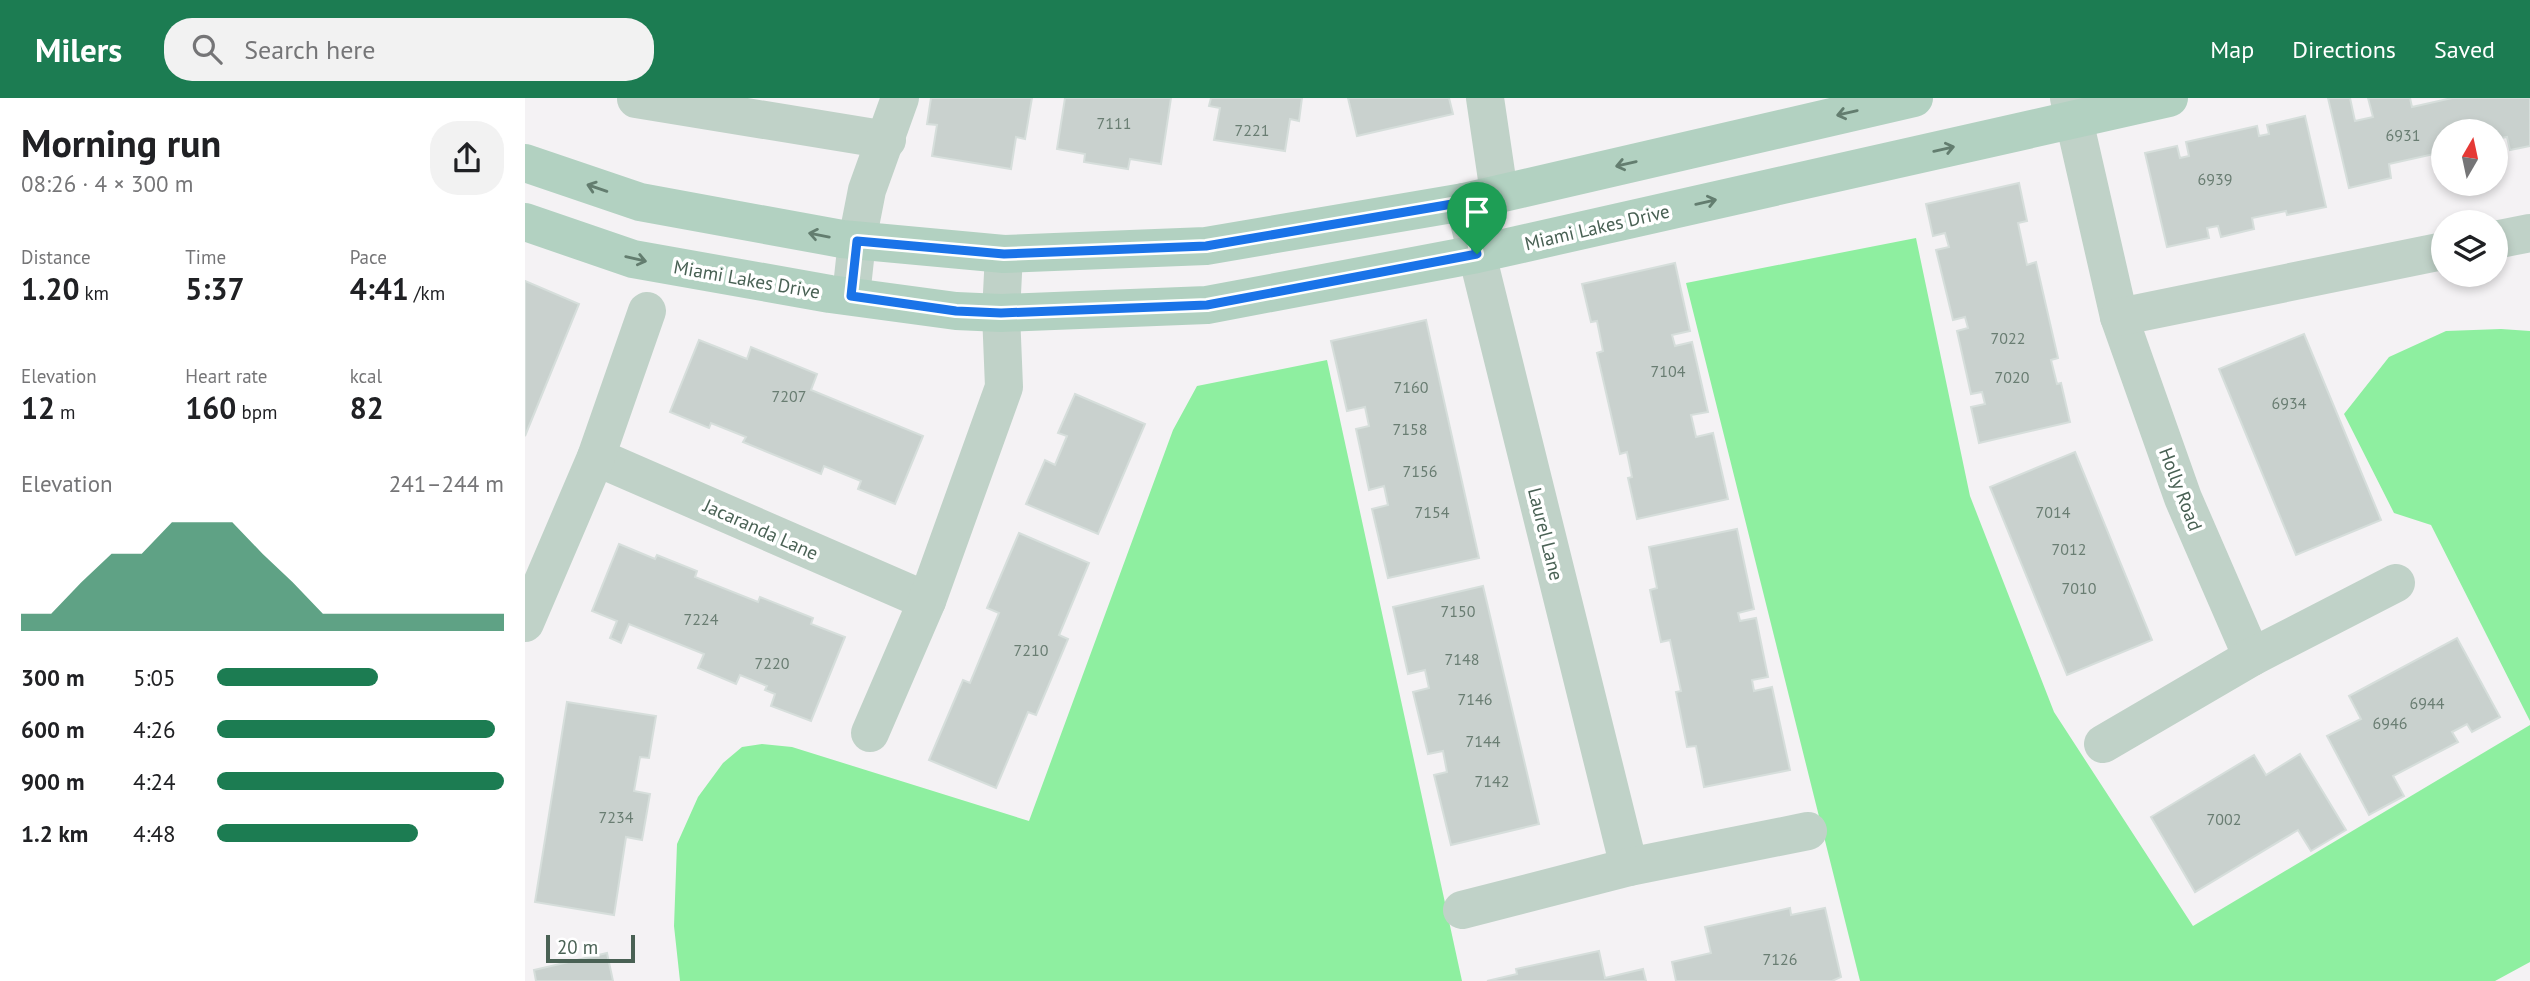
<!DOCTYPE html>
<html lang="en">
<head>
<meta charset="utf-8">
<style>
  :root { --surface:#fff; --page:#f2f2f2; --text:#202124; --muted:#757577; --accent:#1c7c52 }
  body { margin:0; font-family:"PT Sans",sans-serif; background:var(--page); color:var(--text); height:100vh; display:flex; flex-direction:column; font-size:26px; white-space:nowrap }
  * { box-sizing:border-box; margin:0 }
  p { font-size:23px; color:var(--muted) }
  .icon { flex:none; width:38px; height:38px; fill:none; stroke:currentColor; stroke-width:2; stroke-linecap:round; stroke-linejoin:round }
  .map { position:relative; flex:1; overflow:hidden }
  .drawer { display:flex; flex-direction:column; background:var(--surface); width:525px }
  .drawer>* { flex:none }
  .needle { width:46px; rotate:9deg }
  .controls { position:absolute; left:1906px; top:21px; display:grid; gap:14px }
  .controls a { display:grid; place-items:center; width:77px; height:77px; border-radius:50%; background:var(--surface); box-shadow:0 4px 10px #0003; font-size:35px }
  .scale { position:absolute; left:21px; bottom:18px; width:89px; box-sizing:border-box; padding-left:7px; border:4px solid #496154; border-top:0; font-size:19px; line-height:24px; white-space:nowrap; color:#496154; -webkit-text-stroke:5px #fff; paint-order:stroke }
  .pin { position:absolute; display:grid; place-items:center; width:60px; height:60px; color:#fff; margin:-72px -30px; border-radius:50% 50% 50% 0; rotate:-45deg; box-shadow:0 0 7px #0007 }
  .pin .icon { rotate:45deg }
  .round { display:grid; place-items:center; flex:none; width:74px; height:74px; border-radius:28px; background:var(--page) }
  .overview { display:flex; align-items:center; justify-content:space-between; height:119px; padding:0 21px }
  h1 { font-size:38px; font-weight:600; line-height:52px }
  .metrics { display:grid; grid-template-columns:repeat(3,1fr); gap:10px; height:119px; padding:7px 21px }
  .metrics div { display:grid; align-content:center }
  .metrics b { font-size:30px; font-weight:600 }
  .metrics small { font-size:19px; font-weight:400 }
  .metrics p { font-size:19px }
  .chart { height:196px; padding:14px 21px }
  .chart p { display:flex; justify-content:space-between }
  .chart svg { width:100%; height:126px; margin-top:7px; fill:var(--accent); opacity:.7 }
  ul { padding:0 21px; list-style:none; font-size:23px }
  li { display:grid; grid-template-columns:112px 84px 1fr; align-items:center; height:52px }
  li i { height:18px; border-radius:9px; background:var(--accent) }
  header { display:flex; align-items:center; gap:42px; box-sizing:border-box; height:98px; padding:0 35px; background:var(--accent); color:#fff }
  header strong { font-size:33px }
  nav { display:flex; gap:38px; margin-inline-start:auto; font-size:24px }
  .search { width:490px; height:63px; background:var(--page); display:flex; align-items:center; gap:18px; box-sizing:border-box; padding:0 24px; border-radius:28px; color:var(--muted); font-size:26px }
  main { display:flex; flex:1; min-height:0 }
  .map>svg:first-child { display:block }
  .water { fill:#8eefa0 }
  .building { fill:#c9d1ce; stroke:#d6dedb; stroke-width:2 }
  .lines { fill:none; stroke-linecap:round; stroke-linejoin:round }
  .minor { stroke:#c0d2c8; stroke-width:38 }
  .major { stroke:#b2d1c1; stroke-width:38 }
  .oneway { stroke:#637d6f }
  .route-casing { stroke:#fff; stroke-width:14 }
  .route { stroke:#1a73e8; stroke-width:9 }
  .labels { text-anchor:middle; stroke-width:7; stroke-linejoin:round; paint-order:stroke }
  .number-label { font-size:16px; fill:#697d72 }
  .street-label { font-size:19px; fill:#496154; stroke:#fff }
</style>
</head>
<body>
<header>
<strong>Milers</strong>
<div class="search"><svg class="icon" aria-label="search" viewBox="0 0 24 24"><circle cx="10" cy="10" r="6"/><path d="M15 15l6 6"/></svg>Search here</div>
<nav><a>Map</a><a>Directions</a><a>Saved</a></nav>
</header>
<main>
<section class="drawer">
<div class="overview"><div><h1>Morning run</h1><p>08:26 · 4 × 300 m</p></div><a class="round"><svg class="icon" aria-label="share" viewBox="0 0 24 24"><path d="M12 15V3M7 8l5-5 5 5M5 13v7h14v-7"/></svg></a></div>
<div class="metrics">
<div><p>Distance</p><b>1.20<small> km</small></b></div>
<div><p>Time</p><b>5:37</b></div>
<div><p>Pace</p><b>4:41<small> /km</small></b></div>
</div>
<div class="metrics">
<div><p>Elevation</p><b>12<small> m</small></b></div>
<div><p>Heart rate</p><b>160<small> bpm</small></b></div>
<div><p>kcal</p><b>82</b></div>
</div>
<div class="chart"><p><span>Elevation</span>241–244 m</p>
<svg viewBox="0 0 160 44" preserveAspectRatio="none"><path d="M0 44V38L10 38L20 27L30 17L40 17L50 6L60 6L70 6L80 17L90 27L100 38L110 38L120 38L130 38L140 38L150 38L160 38V44z"/></svg>
</div>
<ul>
<li><b>300 m</b>5:05<i style="width:56%"></i></li>
<li><b>600 m</b>4:26<i style="width:97%"></i></li>
<li><b>900 m</b>4:24<i style="width:100%"></i></li>
<li><b>1.2 km</b>4:48<i style="width:70%"></i></li>
</ul>
</section>
<div class="map">
<svg width="2005" height="883" viewBox="0 0 2005 883">
  <rect width="100%" height="100%" fill="#f4f2f4"/>
  <g class="water">
    <polygon points="1391,140 1445,398 1529,614 1668,828 2005,627 2005,864 1970,883 1335,883 1161,185"/>
    <polygon points="1976,231 2005,233 2005,623 1906,427 1869,415 1819,316 1864,259 1921,233"/>
    <polygon points="802,262 937,883 155,883 149,828 152,746 173,699 198,665 217,649 237,646 267,649 504,723 648,332 672,288"/>
  </g>
  <g class="building">
    <polygon points="406,0 507,0 500,41 491,39 486,71 407,58 412,27 402,26"/>
    <polygon points="540,0 646,0 636,66 605,61 603,71 559,64 560,56 532,51"/>
    <polygon points="686,0 777,0 774,23 765,21 760,53 689,42 695,10 684,8"/>
    <polygon points="823,0 924,0 928,16 832,38"/>
    <polygon points="1803,0 1825,0 1830,23 1848,19 1843,0 1885,0 1887,9 1927,0 2005,0 2005,48 1985,52 1982,39 1970,41 1970,33 1918,33 1918,54 1864,66 1866,80 1824,90"/>
    <polygon points="1780,18 1801,109 1762,117 1761,113 1727,120 1729,131 1696,139 1693,128 1682,130 1684,140 1642,149 1620,55 1652,48 1655,60 1664,58 1661,44 1732,28 1734,38 1744,36 1742,27"/>
    <polygon points="1494,85 1502,123 1493,125 1502,167 1511,164 1533,260 1526,262 1532,286 1536,285 1545,324 1454,345 1446,309 1460,306 1457,294 1446,296 1432,233 1443,230 1440,219 1428,222 1411,152 1424,149 1420,135 1408,138 1401,106"/>
    <polygon points="1150,165 1165,233 1147,237 1150,248 1167,244 1183,314 1166,317 1171,339 1188,335 1203,401 1112,421 1103,380 1107,379 1102,354 1095,356 1072,255 1078,253 1072,223 1066,224 1057,186"/>
    <polygon points="0,183 54,206 0,338"/>
    <polygon points="901,222 954,460 863,480 847,411 863,407 859,388 844,392 831,331 844,328 840,309 822,313 806,243"/>
    <polygon points="1779,236 1856,422 1771,457 1694,271"/>
    <polygon points="174,242 222,261 226,249 292,276 286,292 398,338 370,406 333,391 336,383 299,368 296,376 218,344 221,339 186,325 184,330 145,314"/>
    <polygon points="550,296 620,326 573,436 501,406 520,362 530,367 542,338 533,335"/>
    <polygon points="1550,354 1627,542 1542,577 1465,389"/>
    <polygon points="1212,431 1229,511 1213,515 1215,523 1231,520 1243,579 1227,582 1229,593 1247,589 1265,672 1179,689 1171,648 1162,649 1151,594 1156,593 1145,542 1136,544 1125,492 1132,490 1124,449"/>
    <polygon points="494,435 564,465 534,537 543,541 511,617 503,614 471,690 404,662 438,582 445,585 474,515 462,510"/>
    <polygon points="94,446 130,461 132,457 172,473 170,479 233,504 235,499 288,520 286,526 320,539 286,623 246,608 250,596 240,592 242,588 215,577 211,586 173,570 179,556 104,526 96,545 85,540 92,523 67,513"/>
    <polygon points="958,488 1014,726 926,747 909,677 922,674 918,653 903,656 888,594 904,590 900,572 883,576 868,509"/>
    <polygon points="1932,540 1975,619 1947,634 1942,626 1927,634 1933,644 1868,678 1879,698 1844,717 1802,638 1836,621 1824,598"/>
    <polygon points="42,604 131,618 124,660 115,659 109,693 125,696 117,742 101,739 89,817 10,804"/>
    <polygon points="1775,656 1821,732 1786,753 1773,732 1670,794 1626,719 1729,657 1741,677"/>
    <polygon points="1265,810 1266,817 1300,810 1316,879 1307,883 1151,883 1147,864 1186,855 1180,829"/>
    <polygon points="1074,853 1080,880 1118,871 1121,883 962,883 992,876 991,871"/>
    <polygon points="82,855 88,883 11,883 9,872"/>
  </g>
  <g class="lines">
    <g class="minor">
      <polyline points="960,0 974,95"/>
      <polyline points="1544,0 1594,219 1658,400 1727,559"/>
      <polyline points="111,1 362,42"/>
      <polyline points="939,104 1104,769"/>
      <polyline points="1970,142 2005,135"/>
      <polyline points="326,198 332,143 342,92 375,0"/>
      <polyline points="1594,219 1918,153"/>
      <polyline points="71,359 402,503"/>
      <polyline points="0,525 71,359 122,213"/>
      <polyline points="345,635 402,503 479,289 476,215 479,156"/>
      <polyline points="1578,646 1727,559 1871,485"/>
      <polyline points="937,812 1104,769 1283,733"/>
    </g>
    <g class="major">
      <polyline points="0,65 115,104 317,141 479,156 681,148 939,104 1389,0"/>
      <polyline points="0,124 108,161 305,196 431,213 476,215 682,207 952,156 1644,0"/>
    </g>
  </g>
  <defs><path id="oneway-shaft" d="M-6 0H5M1.5-3L5.5 0L1.5 3" fill="none" stroke-width="1.6" stroke-linecap="round" stroke-linejoin="round" transform="scale(1.75)"/></defs>
  <g class="oneway">
    <use href="#oneway-shaft" transform="translate(1322 15) rotate(167)"/>
    <use href="#oneway-shaft" transform="translate(1419 51) rotate(-13)"/>
    <use href="#oneway-shaft" transform="translate(1101 66) rotate(167)"/>
    <use href="#oneway-shaft" transform="translate(72 90) rotate(-161)"/>
    <use href="#oneway-shaft" transform="translate(1181 104) rotate(-13)"/>
    <use href="#oneway-shaft" transform="translate(294 137) rotate(-169)"/>
    <use href="#oneway-shaft" transform="translate(111 161) rotate(13)"/>
  </g>
  <g class="lines">
    <defs>
      <polygon id="route" points="939,104 952,156 682,207 476,215 431,213 326,198 332,143 479,156 681,148"/>
    </defs>
    <use href="#route" class="route-casing"/>
    <use href="#route" class="route"/>
  </g>
  <g class="labels">
    <g class="number-label">
      <text x="589" y="31">7111</text>
      <text x="727" y="38">7221</text>
      <text x="1878" y="43">6931</text>
      <text x="1690" y="87">6939</text>
      <text x="1483" y="246">7022</text>
      <text x="1143" y="279">7104</text>
      <text x="1487" y="285">7020</text>
      <text x="886" y="295">7160</text>
      <text x="264" y="304">7207</text>
      <text x="1764" y="311">6934</text>
      <text x="885" y="337">7158</text>
      <text x="895" y="379">7156</text>
      <text x="907" y="420">7154</text>
      <text x="1528" y="420">7014</text>
      <text x="1544" y="457">7012</text>
      <text x="1554" y="496">7010</text>
      <text x="933" y="519">7150</text>
      <text x="176" y="527">7224</text>
      <text x="506" y="558">7210</text>
      <text x="937" y="567">7148</text>
      <text x="247" y="571">7220</text>
      <text x="950" y="607">7146</text>
      <text x="1902" y="611">6944</text>
      <text x="1865" y="631">6946</text>
      <text x="958" y="649">7144</text>
      <text x="967" y="689">7142</text>
      <text x="91" y="725">7234</text>
      <text x="1699" y="727">7002</text>
      <text x="1255" y="867">7126</text>
    </g>
    <g class="street-label">
      <text transform="translate(1072 129) rotate(-13)" y="7">Miami Lakes Drive</text>
      <text transform="translate(222 181) rotate(10)" y="7">Miami Lakes Drive</text>
      <text transform="translate(1656 391) rotate(69)" y="7">Holly Road</text>
      <text transform="translate(236 431) rotate(24)" y="7">Jacaranda Lane</text>
      <text transform="translate(1021 436) rotate(76)" y="7">Laurel Lane</text>
    </g>
  </g>
</svg>
<div class="controls">
<a><svg class="needle" viewBox="-14 -14 28 28"><path d="M0-13l5 13h-10z" fill="#e53935"/><path d="M0 13l5-13h-10z" fill="#757577"/></svg></a>
<a><svg class="icon" aria-label="layers" viewBox="0 0 24 24"><path d="M12 4l9 5-9 5-9-5zM3 14l9 5 9-5"/></svg></a>
</div>
<div class="scale">20 m</div>
<div class="pin" style="left:952px;top:156px;background:#1e9e55"><svg class="icon" aria-label="arrive" viewBox="0 0 24 24"><path d="M6 21V4h12l-3 4 3 4H6"/></svg></div>
</div>
</main>
</body>
</html>
